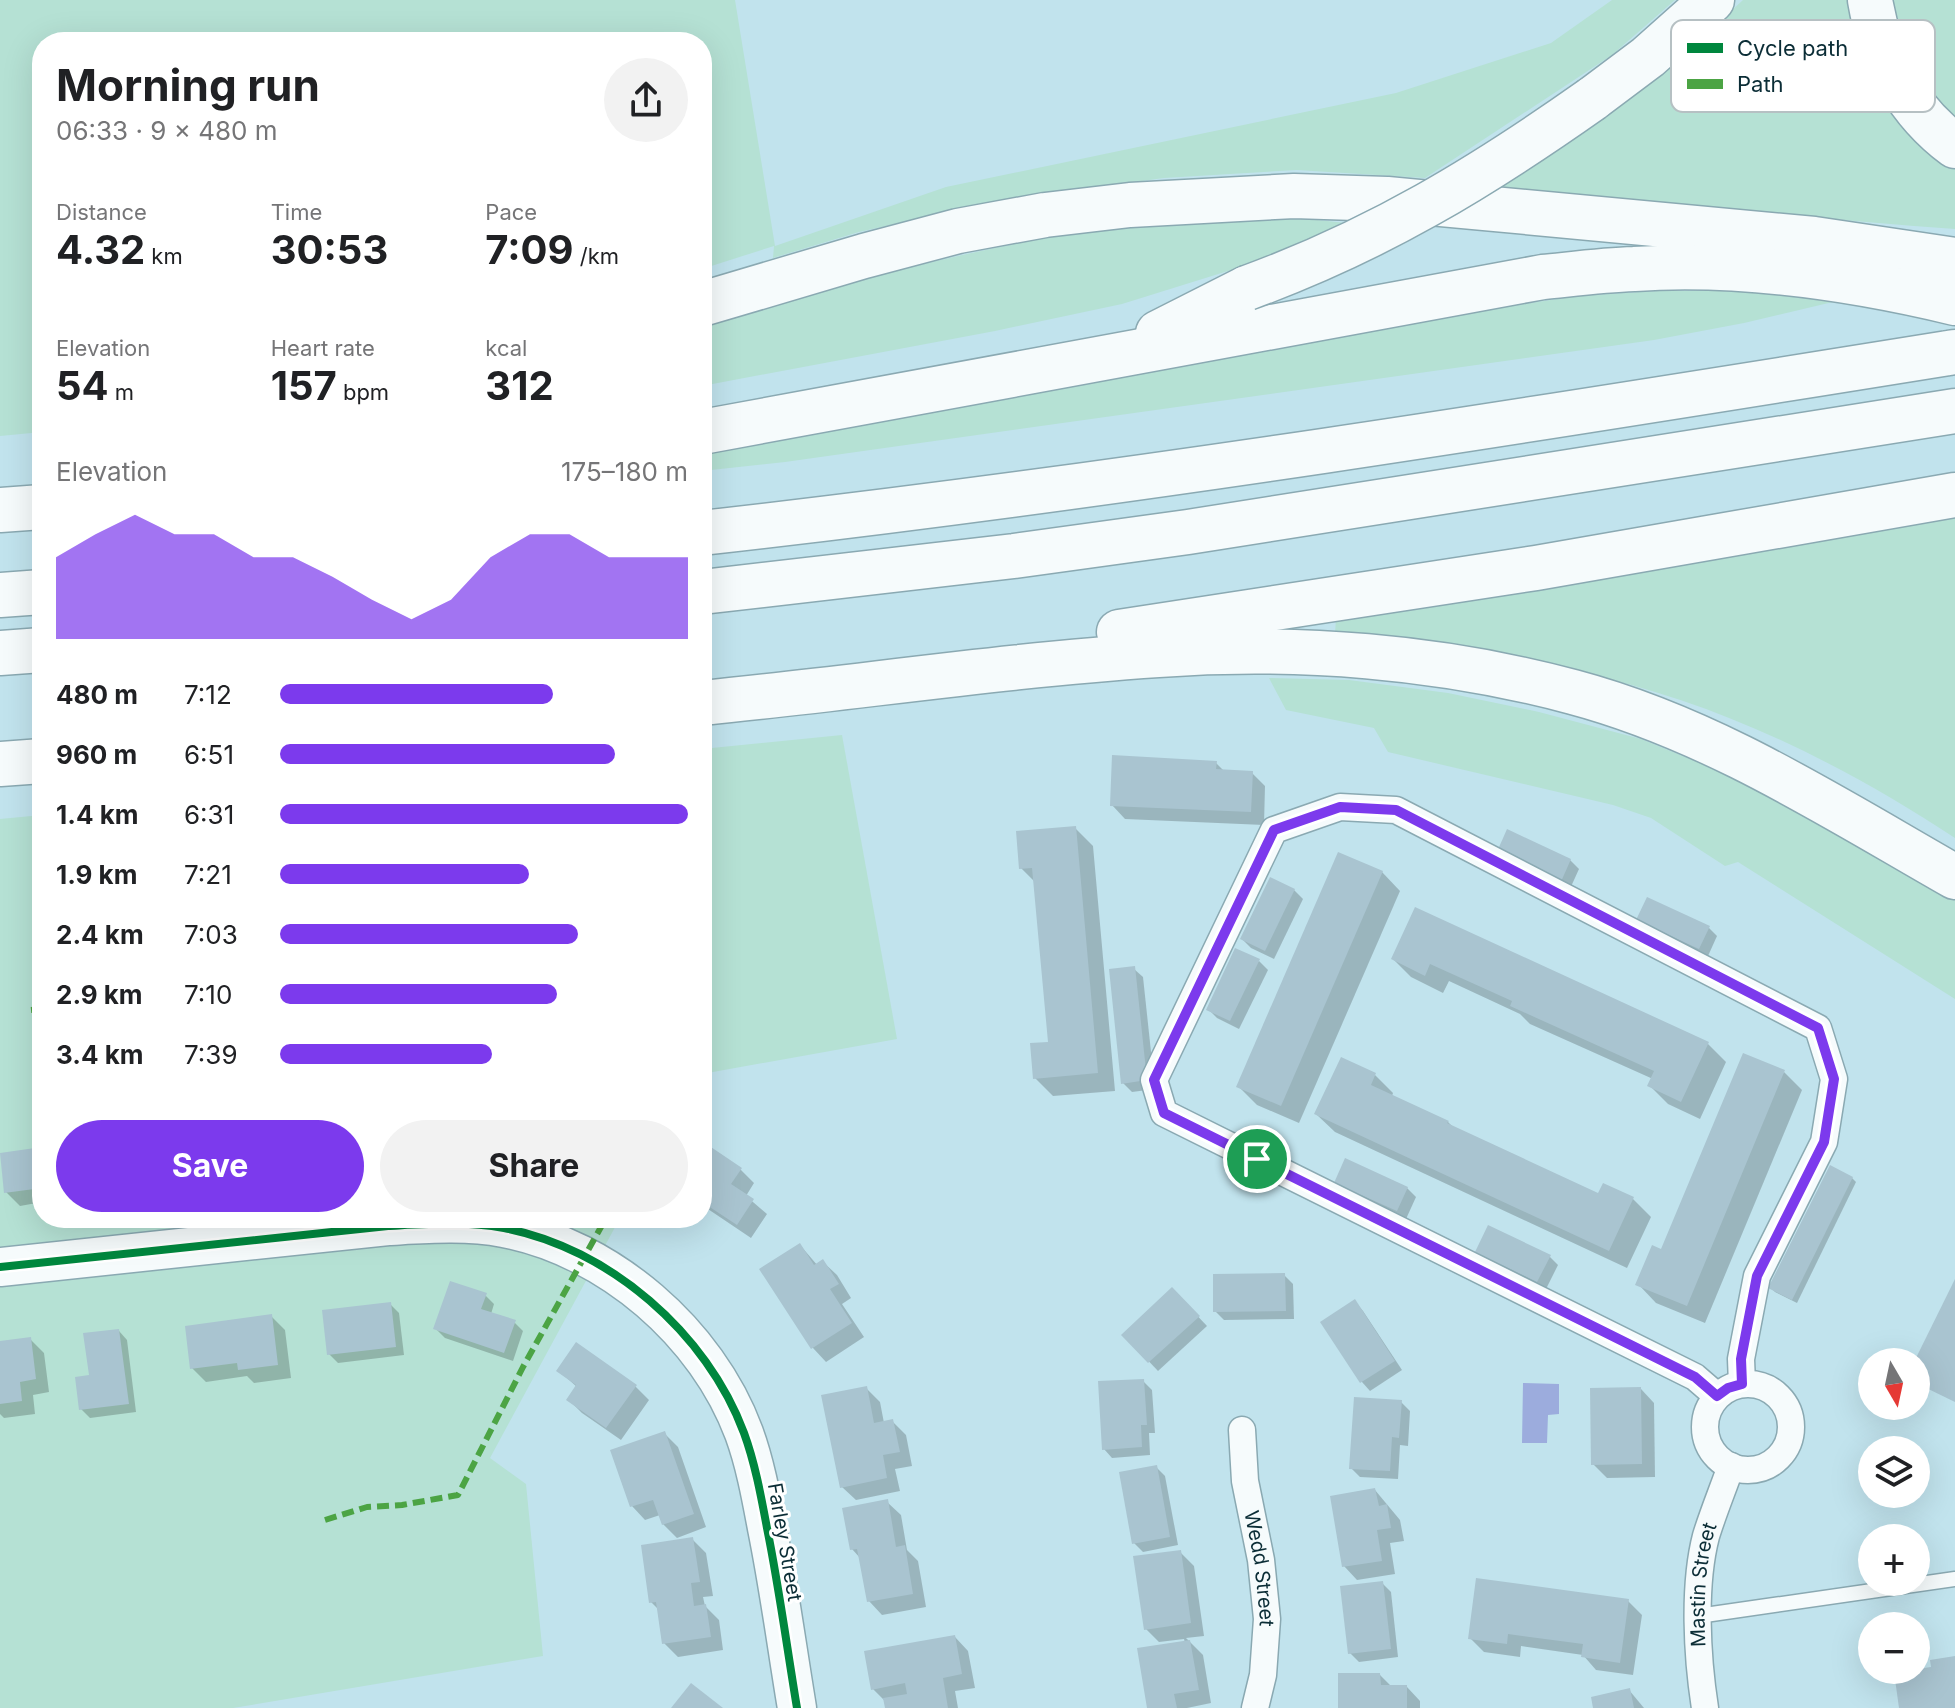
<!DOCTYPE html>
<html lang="en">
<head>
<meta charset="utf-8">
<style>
  :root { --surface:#fff; --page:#f2f2f2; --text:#202124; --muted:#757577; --accent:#7c3aed }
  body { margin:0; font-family:Inter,sans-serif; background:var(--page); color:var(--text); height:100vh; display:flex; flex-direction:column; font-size:30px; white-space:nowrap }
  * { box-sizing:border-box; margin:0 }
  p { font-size:26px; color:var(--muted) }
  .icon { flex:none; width:44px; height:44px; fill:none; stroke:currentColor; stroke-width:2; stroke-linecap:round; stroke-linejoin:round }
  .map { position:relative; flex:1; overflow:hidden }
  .drawer { position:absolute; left:32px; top:32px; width:680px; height:1196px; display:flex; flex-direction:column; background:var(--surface); border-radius:32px; box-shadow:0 8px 32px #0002 }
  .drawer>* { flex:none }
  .needle { width:52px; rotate:171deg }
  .tools { position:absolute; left:1858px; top:1348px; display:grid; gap:16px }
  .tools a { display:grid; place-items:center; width:72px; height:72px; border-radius:50%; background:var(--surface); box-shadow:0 8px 32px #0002; font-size:40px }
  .pin { position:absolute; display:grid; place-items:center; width:68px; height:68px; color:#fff; margin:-34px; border:4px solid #fff; border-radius:50%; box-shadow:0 2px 8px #0007 }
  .round { display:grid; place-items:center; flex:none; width:84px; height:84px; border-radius:42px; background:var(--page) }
  .overview { display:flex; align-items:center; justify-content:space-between; height:136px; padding:0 24px }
  h1 { font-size:44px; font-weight:700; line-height:60px }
  .stats { display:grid; grid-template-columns:repeat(3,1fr); gap:12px; height:136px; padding:8px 24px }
  .stats div { display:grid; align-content:center }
  .stats b { font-size:40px; font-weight:700 }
  .stats small { font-size:22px; font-weight:400 }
  .stats p { font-size:22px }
  .chart { height:224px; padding:16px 24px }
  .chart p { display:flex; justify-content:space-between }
  .chart svg { width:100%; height:144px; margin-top:8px; fill:var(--accent); opacity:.7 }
  .cta { display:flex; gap:16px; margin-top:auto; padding:16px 24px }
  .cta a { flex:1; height:92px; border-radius:48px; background:var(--accent); color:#fff; font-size:32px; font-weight:700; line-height:92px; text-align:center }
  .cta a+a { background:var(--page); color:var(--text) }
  ul { padding:0 24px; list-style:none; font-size:26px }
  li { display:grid; grid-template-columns:128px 96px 1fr; align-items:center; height:60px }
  li i { height:20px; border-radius:10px; background:var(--accent) }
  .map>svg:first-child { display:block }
  .green { fill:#b5e1d4 }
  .water { fill:#9cacdd }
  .shadow { fill:#0003 }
  .building { fill:#a9c4d0 }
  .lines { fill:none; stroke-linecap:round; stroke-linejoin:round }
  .lane-casing { stroke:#8aa9b2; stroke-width:17 }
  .street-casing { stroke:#8aa9b2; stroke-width:29 }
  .secondary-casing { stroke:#8aa9b2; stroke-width:41 }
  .highway-casing { stroke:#8aa9b2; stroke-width:47 }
  .lane { stroke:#f6fbfc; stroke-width:14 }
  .street { stroke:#f6fbfc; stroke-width:26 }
  .secondary { stroke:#f6fbfc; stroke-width:38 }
  .highway { stroke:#f6fbfc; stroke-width:44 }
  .highway-bridge-casing { stroke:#8aa9b2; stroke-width:47; stroke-linecap:butt }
  .highway-bridge { stroke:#f6fbfc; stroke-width:44 }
  .quiet { stroke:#4ca444; stroke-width:6; stroke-dasharray:12 6; stroke-linecap:butt }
  .cycleway-casing { stroke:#fff; stroke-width:13 }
  .cycleway { stroke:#00873e; stroke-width:8 }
  .route-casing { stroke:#fff; stroke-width:16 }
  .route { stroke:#7c3aed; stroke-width:10 }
  .labels { text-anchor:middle; stroke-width:6; stroke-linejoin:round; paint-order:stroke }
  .street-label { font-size:20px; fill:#0b2d36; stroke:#fff }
  .key { fill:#fff; stroke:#b6c0c3; stroke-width:2 }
  .key-label { font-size:22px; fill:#0b2d36 }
</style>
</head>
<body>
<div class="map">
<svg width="1955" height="1708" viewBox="0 0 1955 1708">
  <rect width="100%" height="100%" fill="#c1e3ed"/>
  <g class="green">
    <polygon points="0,0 735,0 775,246 946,187 1396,93 1551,43 1612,0 1675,0 1612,55 1425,178 1297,170 1164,178 1060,192 953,211 859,232 773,258 774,246 702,269 702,42 42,42 42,432 0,436"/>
    <path d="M1743,0H1854L1955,164V229C1799,218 1643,199 1487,188L1718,23Z"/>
    <polygon points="1888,0 1955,0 1955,117 1938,103 1902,54"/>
    <path d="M1289,217L1346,223L1244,266L1122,304L995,331L702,386V325C823,290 945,254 1070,234C1142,223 1216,221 1289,217Z"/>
    <polygon points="1657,291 1747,291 1837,301 1744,323 1654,340 785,462 702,471 702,454 1456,314 1577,296"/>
    <path d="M1955,514V838C1843,764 1712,699 1580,673C1499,657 1416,647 1335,634L1336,618Z"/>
    <polygon points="1269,678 1349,680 1448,693 1539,712 1641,739 1786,798 1955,899 1955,999 1738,862 1725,866 1651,818 1613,805 1388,752 1374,728 1286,710"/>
    <polygon points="842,735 897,1039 702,1074 702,749"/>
    <polygon points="42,815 42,1218 620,1218 490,1458 526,1484 543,1656 233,1708 0,1708 0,819"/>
  </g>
  <polygon class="water" points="1523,1383 1559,1384 1559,1414 1548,1415 1547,1443 1522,1443"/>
  <g class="shadow">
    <polygon points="1216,763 1224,771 1252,773 1265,786 1264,825 1125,819 1112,805"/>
    <polygon points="1075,828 1093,846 1115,1091 1053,1096 1035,1078 1050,1044 1035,882 1021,868"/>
    <polygon points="1570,860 1579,869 1569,891 1507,863"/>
    <polygon points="1382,872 1400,891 1299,1123 1257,1105 1238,1086"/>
    <polygon points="1294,890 1303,899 1274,959 1251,948 1242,939"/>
    <polygon points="1416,910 1708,1044 1726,1062 1700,1119 1668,1104 1650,1086 1653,1079 1530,1024 1520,1014 1449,981 1443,993 1411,977 1393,959"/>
    <polygon points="1638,919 1709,928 1717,936 1708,956 1647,928"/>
    <polygon points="1259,961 1268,970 1239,1029 1217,1018 1208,1009"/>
    <polygon points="1134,969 1143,977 1155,1089 1132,1092 1123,1083"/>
    <polygon points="1784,1072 1802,1090 1705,1323 1656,1303 1638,1284"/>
    <polygon points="1375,1075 1393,1093 1392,1096 1448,1122 1454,1128 1599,1196 1633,1199 1651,1217 1627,1268 1335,1132 1316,1114"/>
    <polygon points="702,1144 741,1170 754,1183 746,1196 767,1214 751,1238 702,1205"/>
    <polygon points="42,1149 42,1202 20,1206 6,1192"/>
    <polygon points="1852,1178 1856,1182 1797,1303 1775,1292 1771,1288"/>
    <polygon points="1337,1182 1407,1188 1416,1197 1406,1219 1346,1191"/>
    <polygon points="800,1245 818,1266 823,1262 837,1275 851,1298 842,1304 864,1337 826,1362 813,1348 762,1270"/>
    <polygon points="1477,1252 1549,1256 1558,1265 1546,1289 1486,1260"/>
    <polygon points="1284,1275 1293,1284 1294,1319 1224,1320 1215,1311"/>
    <polygon points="1172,1289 1207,1326 1158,1371 1124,1335"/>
    <polygon points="485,1295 494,1304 491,1314 514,1322 523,1331 513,1361 445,1338 436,1329"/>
    <polygon points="1355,1302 1363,1311 1402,1370 1370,1391 1362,1382 1323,1322"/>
    <polygon points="390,1304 399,1313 404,1355 338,1363 329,1354"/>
    <polygon points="271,1316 285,1330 291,1378 254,1383 247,1376 206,1382 192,1368"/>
    <polygon points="119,1331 127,1340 136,1412 90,1418 81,1409 91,1377"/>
    <polygon points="30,1339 44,1353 49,1392 33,1395 35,1414 4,1418 0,1414 0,1343"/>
    <polygon points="559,1371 635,1386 649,1400 621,1440 582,1413 568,1399 577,1387"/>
    <polygon points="1143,1381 1152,1390 1155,1433 1149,1433 1150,1455 1112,1458 1104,1449"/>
    <polygon points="866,1388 880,1402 884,1423 892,1421 906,1435 912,1466 895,1469 900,1491 856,1500 842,1487"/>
    <polygon points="1641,1389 1654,1403 1655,1477 1607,1478 1593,1464"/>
    <polygon points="1401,1402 1410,1411 1408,1446 1400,1445 1398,1479 1360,1477 1351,1468"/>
    <polygon points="664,1433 678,1447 706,1527 677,1538 663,1524 660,1515 645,1520 632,1506"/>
    <polygon points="1156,1467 1165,1476 1178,1545 1143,1552 1134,1543"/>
    <polygon points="1375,1490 1400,1520 1404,1541 1390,1543 1395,1574 1357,1580 1344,1566"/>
    <polygon points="887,1502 901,1515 907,1550 918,1561 926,1607 882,1615 869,1601 861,1559 852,1549"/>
    <polygon points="692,1539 706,1553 713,1596 703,1597 705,1606 719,1620 723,1650 678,1657 664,1643 659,1610 651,1602"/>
    <polygon points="1180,1552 1194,1566 1204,1636 1186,1638 1203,1655 1211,1703 1187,1708 1149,1708 1185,1643 1184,1639 1159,1642 1146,1629"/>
    <polygon points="1382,1583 1391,1592 1398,1657 1359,1662 1350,1653"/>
    <polygon points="1628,1601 1642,1615 1633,1675 1596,1670 1583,1655 1521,1646 1520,1657 1484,1652 1470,1638"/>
    <polygon points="955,1637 968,1651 975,1688 955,1691 958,1708 887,1708 886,1702 873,1689"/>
    <polygon points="1380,1675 1392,1687 1407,1687 1420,1701 1420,1708 1340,1708"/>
    <polygon points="1629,1690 1644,1708 1595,1708"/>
  </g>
  <g class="building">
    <polygon points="1112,755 1217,761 1216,769 1253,771 1251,812 1110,806"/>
    <polygon points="1076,826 1098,1073 1033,1079 1030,1043 1048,1042 1032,868 1019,869 1016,831"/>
    <polygon points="1507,829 1571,859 1560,884 1496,854"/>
    <polygon points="1338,852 1383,871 1281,1106 1236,1087"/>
    <polygon points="1270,877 1295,889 1265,951 1240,939"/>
    <polygon points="1647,897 1710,926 1699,949 1636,920"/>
    <polygon points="1415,907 1709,1042 1681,1102 1647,1086 1654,1071 1510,1006 1512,1001 1430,964 1425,976 1391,959"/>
    <polygon points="1235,948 1260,959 1230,1021 1206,1010"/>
    <polygon points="1135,966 1147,1080 1121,1084 1109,969"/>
    <polygon points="1743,1053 1785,1070 1687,1306 1635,1285 1652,1245 1661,1249"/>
    <polygon points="1341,1057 1376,1073 1371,1085 1449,1121 1447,1123 1598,1193 1603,1183 1634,1197 1609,1251 1314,1114"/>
    <polygon points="702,1141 742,1168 731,1184 754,1199 737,1225 702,1202"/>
    <polygon points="42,1147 42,1188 4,1193 0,1153"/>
    <polygon points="1345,1158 1408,1187 1397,1211 1334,1183"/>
    <polygon points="1830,1165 1853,1177 1792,1300 1768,1288"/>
    <polygon points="1488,1225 1551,1255 1537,1282 1475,1252"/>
    <polygon points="800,1243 814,1265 823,1259 839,1284 830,1289 852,1323 811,1349 759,1269"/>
    <polygon points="1285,1273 1286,1311 1213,1312 1213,1274"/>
    <polygon points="1955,1279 1955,1402 1916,1383 1914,1362"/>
    <polygon points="450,1281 487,1293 481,1309 516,1320 504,1353 433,1329"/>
    <polygon points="1172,1287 1200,1316 1148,1363 1121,1335"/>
    <polygon points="1355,1299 1395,1361 1360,1383 1320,1322"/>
    <polygon points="391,1302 396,1347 327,1355 322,1310"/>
    <polygon points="272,1314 278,1365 238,1370 237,1363 190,1369 185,1326"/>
    <polygon points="119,1329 129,1404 79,1410 75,1377 89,1375 83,1333"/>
    <polygon points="31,1337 36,1379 20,1382 22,1401 0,1404 0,1341"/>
    <polygon points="576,1342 637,1385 606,1428 566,1400 576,1385 556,1371"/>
    <polygon points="1144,1379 1147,1425 1141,1425 1142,1447 1102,1450 1098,1381"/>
    <polygon points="867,1386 874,1423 893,1419 900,1452 883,1455 887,1478 840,1488 821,1395"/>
    <polygon points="1641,1387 1642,1464 1591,1465 1590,1388"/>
    <polygon points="1354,1397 1402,1400 1399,1438 1392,1437 1390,1471 1349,1469"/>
    <polygon points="665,1431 694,1514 662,1525 653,1500 630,1507 610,1450"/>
    <polygon points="1157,1465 1170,1537 1132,1544 1119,1472"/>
    <polygon points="1375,1488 1379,1506 1387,1504 1391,1528 1377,1530 1382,1561 1342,1567 1330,1496"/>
    <polygon points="888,1499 896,1547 905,1545 913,1594 867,1602 857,1549 850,1550 842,1508"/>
    <polygon points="693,1537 700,1582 691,1583 694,1606 706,1604 711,1637 662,1644 656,1602 649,1603 641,1545"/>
    <polygon points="1181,1550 1191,1623 1144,1630 1133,1556"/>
    <polygon points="1476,1578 1629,1599 1620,1663 1581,1657 1583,1644 1508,1634 1507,1644 1468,1639"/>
    <polygon points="1383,1581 1391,1649 1348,1654 1340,1586"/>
    <polygon points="955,1635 962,1674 943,1678 948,1708 885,1708 883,1698 907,1694 905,1683 871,1690 864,1651"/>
    <polygon points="1190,1640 1199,1690 1174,1694 1177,1708 1147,1708 1137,1648"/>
    <polygon points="1955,1656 1955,1708 1899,1708 1895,1679 1890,1680 1889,1673 1931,1667 1930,1660"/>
    <polygon points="1338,1673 1380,1673 1381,1685 1407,1685 1407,1708 1338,1708"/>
    <polygon points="691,1683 723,1708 671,1708"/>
    <polygon points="1630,1688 1634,1708 1593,1708 1591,1697"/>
  </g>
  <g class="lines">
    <defs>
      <polyline id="lane" points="1698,1616 1955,1579"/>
      <g id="street">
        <circle cx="1748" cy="1427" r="43"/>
        <polyline points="1717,1396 1695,1377 1164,1113 1154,1080 1274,830 1340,807 1396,810 1818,1028 1834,1079 1824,1142 1757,1276 1741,1359 1742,1384"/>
        <path id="s1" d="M1242,1430L1245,1481L1261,1560L1267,1619L1263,1675L1255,1708"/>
        <path id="s2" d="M1705,1708C1697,1657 1693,1586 1706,1536C1713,1513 1723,1489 1731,1466"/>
      </g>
      <path id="secondary" d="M0,1267L388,1226C427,1224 465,1221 504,1228C609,1248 707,1333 744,1433C755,1463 761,1496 767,1528C779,1587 787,1648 797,1708"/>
      <g id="highway">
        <path d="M1870,0C1880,59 1907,110 1955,146"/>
        <polyline points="1592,99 1648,57 1712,0"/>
        <polyline points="702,304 864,256 958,231 1045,215 1130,205 1294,196 1387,199 1814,239 1955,260"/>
        <polyline points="1158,333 1247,288"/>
        <path d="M702,432L1543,277C1573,274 1604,270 1634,269C1741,262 1851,278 1955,303"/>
        <polyline points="0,510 42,507"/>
        <path d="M702,533C1122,486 1538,419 1955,352"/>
        <polyline points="702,592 1014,556 1188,532 1955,411"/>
        <polyline points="0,595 42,592"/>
        <polyline points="1119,632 1536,568 1955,495"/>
        <polyline points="0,653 42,650"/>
        <path d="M702,703C854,688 1006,665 1158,655C1296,645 1439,656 1573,692C1712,729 1832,807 1955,877"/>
        <polyline points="0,764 42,761"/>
      </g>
    </defs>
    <use href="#lane" class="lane-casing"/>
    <use href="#street" class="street-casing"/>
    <use href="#secondary" class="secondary-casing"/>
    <use href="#highway" class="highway-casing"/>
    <use href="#lane" class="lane"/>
    <use href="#street" class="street"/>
    <use href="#secondary" class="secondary"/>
    <use href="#highway" class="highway"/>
    <defs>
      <path id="highway-bridge" d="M1247,288C1378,240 1480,178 1592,99"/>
    </defs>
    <use href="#highway-bridge" class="highway-bridge-casing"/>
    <use href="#highway-bridge" class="highway-bridge"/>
    <g class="quiet">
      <polyline points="31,1010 42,1009"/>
      <polyline points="325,1520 367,1507 402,1505 458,1495 523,1367 606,1218"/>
    </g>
    <defs>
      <g id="cycleway">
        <path d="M0,1267L388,1226C427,1224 465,1221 504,1228C609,1248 707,1333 744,1433C755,1463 761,1496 767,1528C779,1587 787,1648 797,1708"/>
        <polyline points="1717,1396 1695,1377 1164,1113 1154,1080 1274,830 1340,807 1396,810 1818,1028 1834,1079 1824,1142 1757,1276 1741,1359 1742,1384"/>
      </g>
    </defs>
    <use href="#cycleway" class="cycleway-casing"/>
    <use href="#cycleway" class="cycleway"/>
  </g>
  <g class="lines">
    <defs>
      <polygon id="route" points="1340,807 1396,810 1818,1028 1834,1079 1824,1142 1757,1276 1741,1359 1742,1384 1728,1388 1717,1396 1695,1377 1164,1113 1154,1080 1274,830"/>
    </defs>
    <use href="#route" class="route-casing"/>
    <use href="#route" class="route"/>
  </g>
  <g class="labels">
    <g class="street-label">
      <text transform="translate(785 1542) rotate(80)" y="7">Farley Street</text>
      <text dy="7" stroke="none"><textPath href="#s1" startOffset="140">Wedd Street</textPath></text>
      <text dy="7" stroke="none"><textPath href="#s2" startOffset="124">Mastin Street</textPath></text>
    </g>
  </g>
  <rect x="1671" y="20" width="264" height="92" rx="12" class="key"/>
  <rect x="1687" y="43" width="36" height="10" fill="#00873e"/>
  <rect x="1687" y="79" width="36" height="10" fill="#4ca444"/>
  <g class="key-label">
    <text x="1737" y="56">Cycle path</text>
    <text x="1737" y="92">Path</text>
  </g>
</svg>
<div class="tools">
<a><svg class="needle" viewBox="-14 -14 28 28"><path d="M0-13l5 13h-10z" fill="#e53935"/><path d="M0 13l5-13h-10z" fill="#757577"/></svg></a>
<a><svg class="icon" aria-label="layers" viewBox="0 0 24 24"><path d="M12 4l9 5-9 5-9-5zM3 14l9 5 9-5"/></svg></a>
<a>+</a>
<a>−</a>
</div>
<div class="pin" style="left:1257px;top:1159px;background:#1e9e55"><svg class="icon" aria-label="arrive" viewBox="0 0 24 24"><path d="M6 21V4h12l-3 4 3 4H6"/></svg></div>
<section class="drawer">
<div class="overview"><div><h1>Morning run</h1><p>06:33 · 9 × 480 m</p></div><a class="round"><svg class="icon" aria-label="share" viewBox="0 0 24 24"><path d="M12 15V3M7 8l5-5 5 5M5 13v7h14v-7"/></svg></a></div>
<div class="stats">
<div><p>Distance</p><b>4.32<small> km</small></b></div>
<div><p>Time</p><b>30:53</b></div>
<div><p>Pace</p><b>7:09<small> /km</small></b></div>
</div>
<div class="stats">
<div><p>Elevation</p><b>54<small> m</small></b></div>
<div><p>Heart rate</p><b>157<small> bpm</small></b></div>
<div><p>kcal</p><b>312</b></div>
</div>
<div class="chart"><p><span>Elevation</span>175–180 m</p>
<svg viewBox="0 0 160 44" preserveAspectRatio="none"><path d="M0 44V19L10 12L20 6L30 12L40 12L50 19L60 19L70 25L80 32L90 38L100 32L110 19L120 12L130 12L140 19L150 19L160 19V44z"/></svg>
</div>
<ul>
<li><b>480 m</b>7:12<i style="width:67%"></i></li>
<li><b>960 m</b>6:51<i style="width:82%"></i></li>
<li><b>1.4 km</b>6:31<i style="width:100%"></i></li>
<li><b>1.9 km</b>7:21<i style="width:61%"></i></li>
<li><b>2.4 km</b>7:03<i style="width:73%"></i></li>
<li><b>2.9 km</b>7:10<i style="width:68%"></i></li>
<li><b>3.4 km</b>7:39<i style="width:52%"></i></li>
</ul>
<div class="cta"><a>Save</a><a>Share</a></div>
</section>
</div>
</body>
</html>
